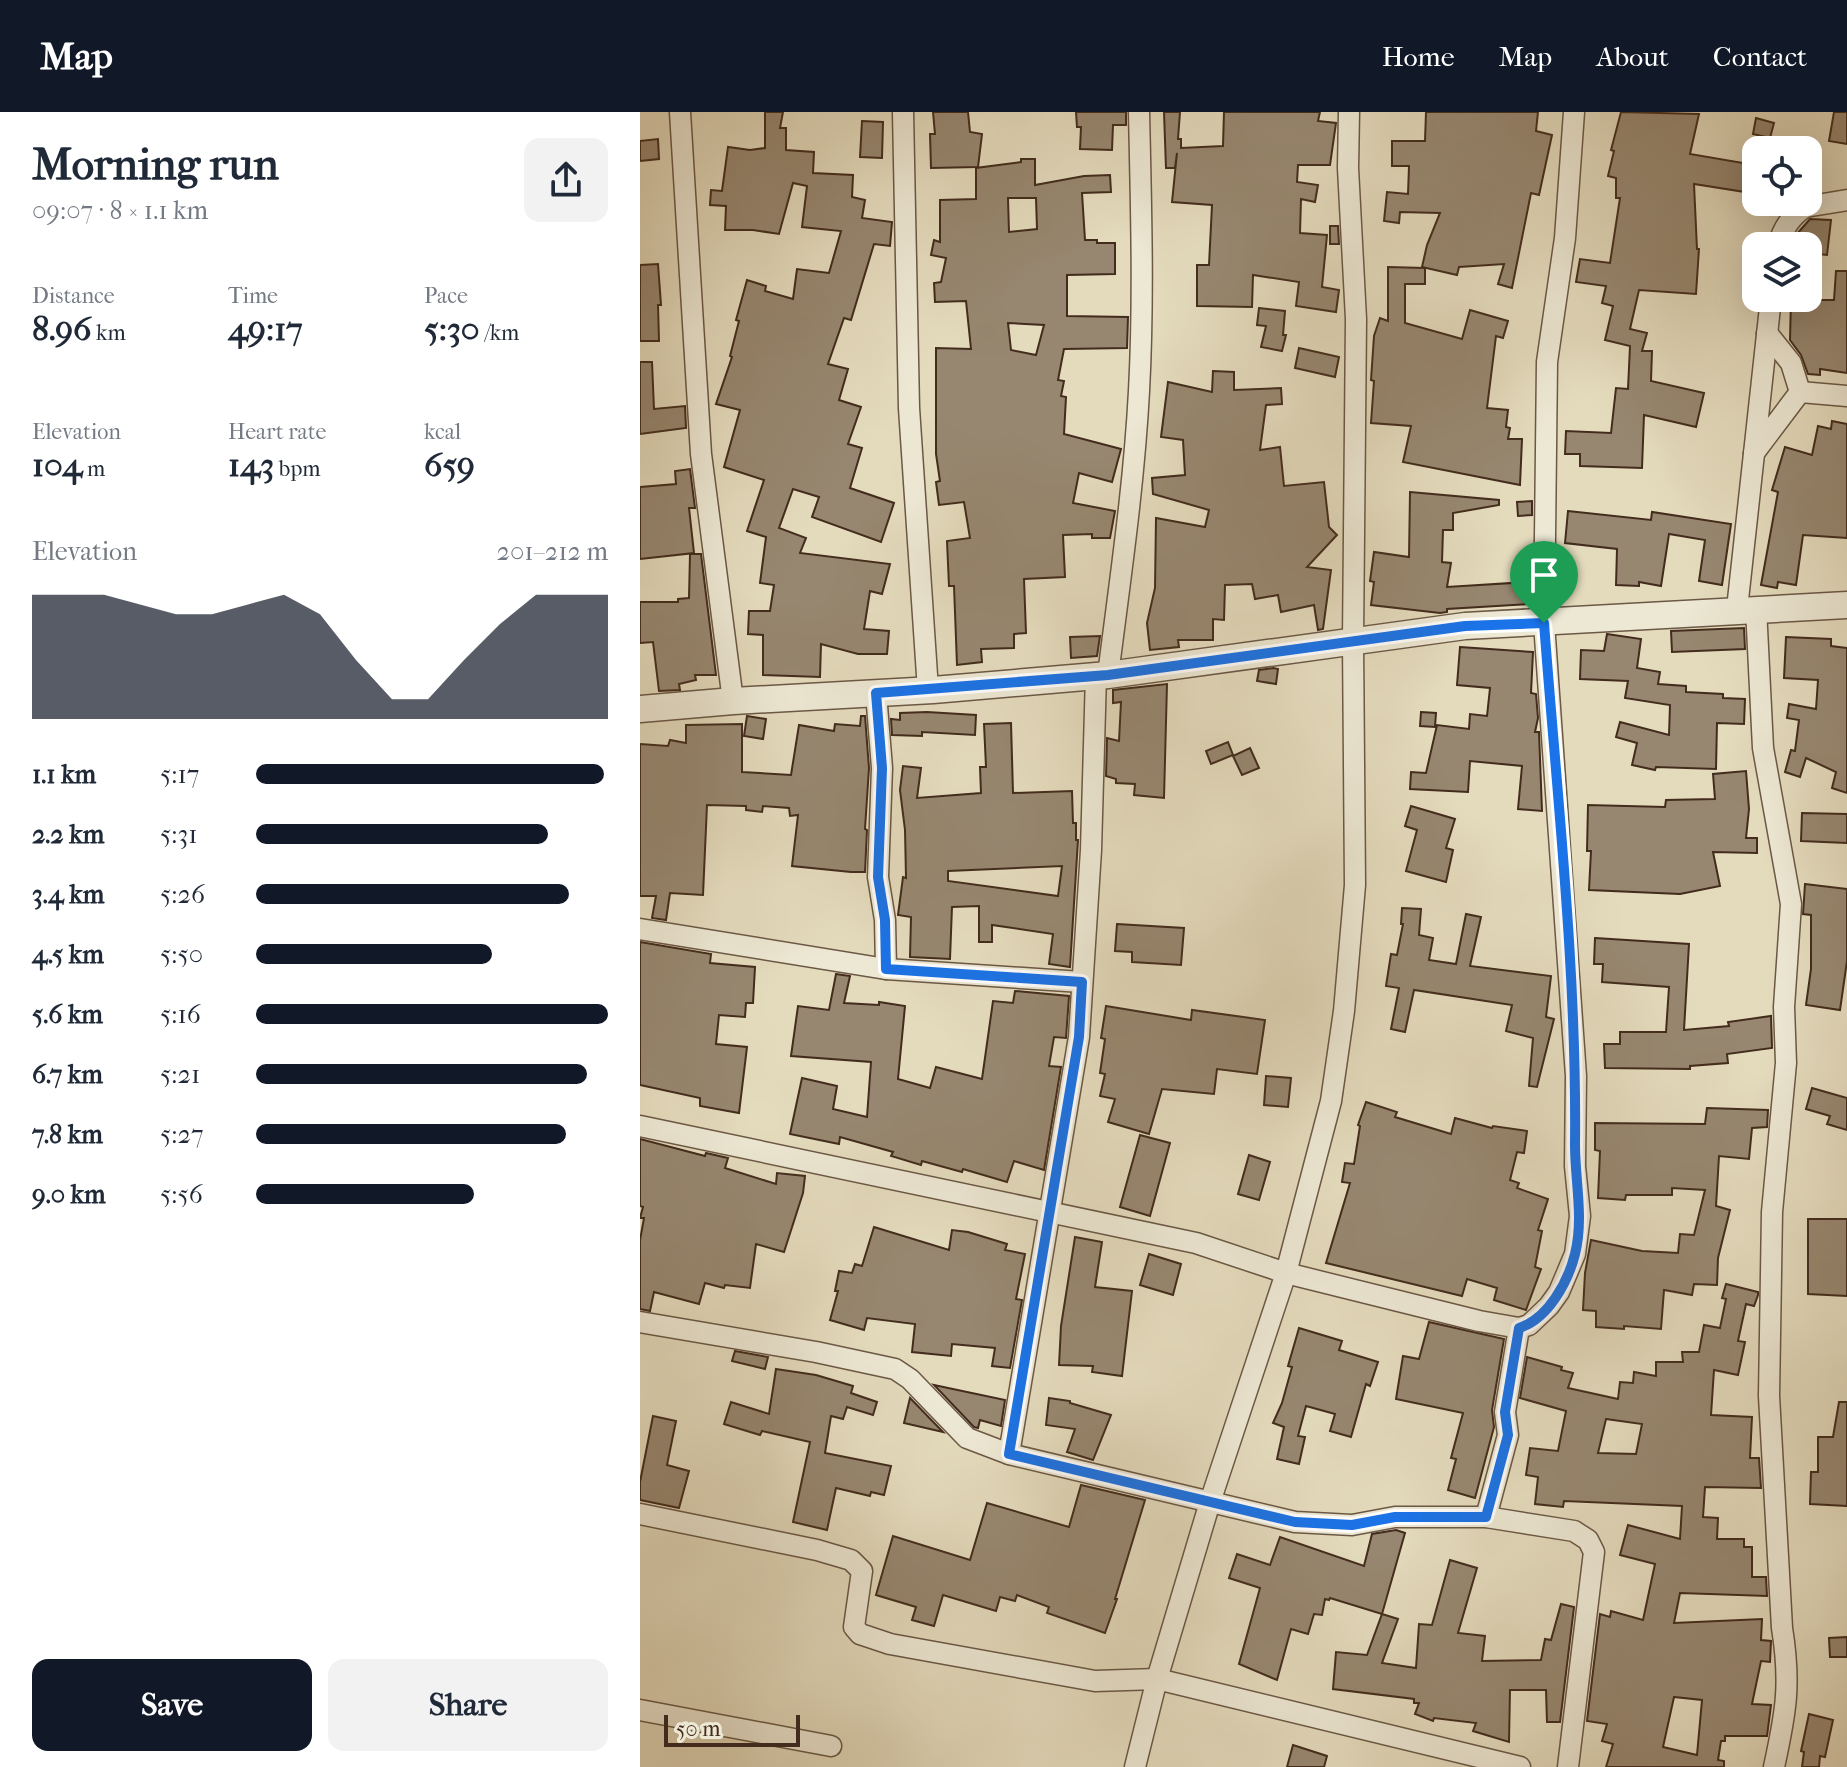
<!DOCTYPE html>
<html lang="en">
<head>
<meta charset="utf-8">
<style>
  :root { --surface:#fff; --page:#f2f2f3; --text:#1f2937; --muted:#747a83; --accent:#111827 }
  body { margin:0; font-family:"IM FELL French Canon",serif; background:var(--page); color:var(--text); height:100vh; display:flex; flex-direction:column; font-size:30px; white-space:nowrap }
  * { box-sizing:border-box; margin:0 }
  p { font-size:26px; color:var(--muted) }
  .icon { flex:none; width:44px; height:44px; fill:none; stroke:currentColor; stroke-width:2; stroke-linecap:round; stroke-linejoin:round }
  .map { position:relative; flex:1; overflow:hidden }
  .side { display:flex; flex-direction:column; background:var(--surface); width:640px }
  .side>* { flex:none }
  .fabs { position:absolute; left:1102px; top:24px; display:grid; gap:16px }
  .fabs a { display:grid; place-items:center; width:80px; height:80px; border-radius:16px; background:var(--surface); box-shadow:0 8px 32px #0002; font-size:40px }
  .scale { position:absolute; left:24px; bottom:20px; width:136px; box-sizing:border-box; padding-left:8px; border:4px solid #432c1d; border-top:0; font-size:22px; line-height:28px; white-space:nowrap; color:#432c1d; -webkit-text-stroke:6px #ede8d4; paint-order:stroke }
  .pin { position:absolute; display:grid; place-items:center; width:68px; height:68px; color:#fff; margin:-82px -34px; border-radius:50% 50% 50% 0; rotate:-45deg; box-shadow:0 0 8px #0007 }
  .pin .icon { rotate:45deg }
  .round { display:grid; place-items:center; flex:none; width:84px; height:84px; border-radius:16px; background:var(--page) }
  .head { display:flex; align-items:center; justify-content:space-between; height:136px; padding:0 32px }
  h1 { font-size:44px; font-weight:700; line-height:60px }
  .metrics { display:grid; grid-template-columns:repeat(3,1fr); gap:12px; height:136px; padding:8px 32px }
  .metrics div { display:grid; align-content:center }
  .metrics b { font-size:34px; font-weight:700 }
  .metrics small { font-size:22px; font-weight:400 }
  .metrics p { font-size:22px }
  .chart { height:224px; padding:16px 32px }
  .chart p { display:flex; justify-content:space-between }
  .chart svg { width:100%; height:144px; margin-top:8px; fill:var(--accent); opacity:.7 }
  .action { display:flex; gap:16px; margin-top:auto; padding:16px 32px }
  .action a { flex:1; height:92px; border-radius:16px; background:var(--accent); color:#fff; font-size:32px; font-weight:700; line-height:92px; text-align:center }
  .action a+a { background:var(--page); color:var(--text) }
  ul { padding:0 32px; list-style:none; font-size:26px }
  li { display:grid; grid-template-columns:128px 96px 1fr; align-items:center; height:60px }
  li i { height:20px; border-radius:10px; background:var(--accent) }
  header { display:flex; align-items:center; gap:48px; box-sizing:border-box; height:112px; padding:0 40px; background:var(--accent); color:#fff }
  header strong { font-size:38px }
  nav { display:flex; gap:44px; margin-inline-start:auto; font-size:28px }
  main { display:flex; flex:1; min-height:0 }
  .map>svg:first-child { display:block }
  .building { fill:#978770; stroke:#432c1d; stroke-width:2; fill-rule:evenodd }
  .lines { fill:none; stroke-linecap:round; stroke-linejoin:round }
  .minor-casing { stroke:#6b5845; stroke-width:23 }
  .tertiary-casing { stroke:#6b5845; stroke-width:29 }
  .minor { stroke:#ede8d4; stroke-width:20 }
  .tertiary { stroke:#ede8d4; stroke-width:26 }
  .route-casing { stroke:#fff; stroke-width:16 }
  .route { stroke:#1a73e8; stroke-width:10 }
</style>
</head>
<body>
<header>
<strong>Map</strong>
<nav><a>Home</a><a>Map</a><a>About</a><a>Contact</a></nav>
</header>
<main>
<section class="side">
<div class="head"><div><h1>Morning run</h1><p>09:07 · 8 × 1.1 km</p></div><a class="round"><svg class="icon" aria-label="share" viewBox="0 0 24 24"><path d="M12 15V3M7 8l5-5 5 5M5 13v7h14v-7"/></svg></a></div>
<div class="metrics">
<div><p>Distance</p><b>8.96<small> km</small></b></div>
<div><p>Time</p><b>49:17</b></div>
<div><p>Pace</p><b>5:30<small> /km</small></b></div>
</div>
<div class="metrics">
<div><p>Elevation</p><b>104<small> m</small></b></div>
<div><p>Heart rate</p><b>143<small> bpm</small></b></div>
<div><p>kcal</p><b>659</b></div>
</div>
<div class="chart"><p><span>Elevation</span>201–212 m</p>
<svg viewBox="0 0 160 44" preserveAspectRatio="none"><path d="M0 44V6L10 6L20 6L30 9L40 12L50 12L60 9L70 6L80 12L90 26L100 38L110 38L120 26L130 15L140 6L150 6L160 6V44z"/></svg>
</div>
<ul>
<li><b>1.1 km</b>5:17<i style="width:99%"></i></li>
<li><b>2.2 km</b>5:31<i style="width:83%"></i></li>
<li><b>3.4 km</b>5:26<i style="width:89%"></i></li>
<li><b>4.5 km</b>5:50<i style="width:67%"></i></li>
<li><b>5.6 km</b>5:16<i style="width:100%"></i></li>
<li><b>6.7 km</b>5:21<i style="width:94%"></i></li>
<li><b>7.8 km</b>5:27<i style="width:88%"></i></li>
<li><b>9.0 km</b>5:56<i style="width:62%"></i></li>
</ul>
<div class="action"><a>Save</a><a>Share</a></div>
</section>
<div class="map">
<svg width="1207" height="1655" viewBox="0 0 1207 1655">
  <rect width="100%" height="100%" fill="#e4dbbd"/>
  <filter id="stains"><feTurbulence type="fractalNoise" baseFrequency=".0025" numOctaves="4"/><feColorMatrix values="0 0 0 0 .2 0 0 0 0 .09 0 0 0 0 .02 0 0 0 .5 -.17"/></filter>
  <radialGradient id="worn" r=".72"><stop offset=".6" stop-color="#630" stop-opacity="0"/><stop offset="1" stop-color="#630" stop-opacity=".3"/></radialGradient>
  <g class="building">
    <polygon points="125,0 143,0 140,16 146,16 146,38 174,40 173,61 213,63 212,85 225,88 222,106 252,110 250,134 234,132 211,208 204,206 188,252 208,257 199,288 221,295 208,332 222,336 210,376 254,391 241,430 172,405 179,385 153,377 139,416 166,426 160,441 250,452 242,482 230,479 224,517 249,519 247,542 218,542 181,532 180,565 123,563 123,523 108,522 109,499 130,499 134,473 120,471 126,425 107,419 124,368 84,355 100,298 76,292 92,245 90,244 99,209 96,208 107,168 126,174 125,179 153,187 157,157 189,161 201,119 162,115 167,74 153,71 139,122 113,118 85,118 86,94 70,93 71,78 82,79 88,35 110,38 125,36"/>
    <polygon points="293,0 328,0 330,20 342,22 338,55 291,56 290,22 295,22"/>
    <polygon points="436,0 486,0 486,13 473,13 472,38 440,37 441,15 437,15"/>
    <polygon points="524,0 540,0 538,27 541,27 541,36 583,34 584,0 680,0 678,9 696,11 690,53 658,53 657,70 678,73 675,90 661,87 660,121 687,123 682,175 699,178 696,200 656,194 659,170 613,163 612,195 557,194 557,153 569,153 572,93 532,90 537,41 535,56 526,56"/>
    <polygon points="786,0 898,0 896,19 912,23 899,83 891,81 872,176 858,172 864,152 819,155 817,163 782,155 787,133 800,101 760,100 759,111 744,109 747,80 768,82 769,54 752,54 752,29 785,29"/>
    <polygon points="981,0 1059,2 1050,42 1109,52 1105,80 1054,72 1057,137 1059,137 1056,182 999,178 990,217 1007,221 1002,239 1012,239 1011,269 1064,281 1056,315 1004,303 1002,356 940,354 940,342 925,342 926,319 971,321 976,276 988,277 990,234 965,228 973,194 962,191 966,174 936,170 940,147 970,151 980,86 976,86 976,66 968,64 974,39 971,38"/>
    <polygon points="1194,0 1207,0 1207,32 1189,29"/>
    <polygon points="1116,6 1134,11 1130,26 1113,22"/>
    <polygon points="222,9 243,10 242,46 220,45"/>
    <polygon points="18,27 19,47 0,49 0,29"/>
    <path d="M381,47H395V73L444,64L470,63L471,80L442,81L445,128H457V131H475V162L427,163V204L488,205L487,236L424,237L418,268L424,269L421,284L426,285L424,322L481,337L472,370L439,361L433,391L475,399L470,426H452V422L423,423L425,465L384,467L386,521L374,522V536L341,537L342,550L317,553L314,474H309L307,429L330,426L324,390L299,393L296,370L300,369L296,342V236L331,237L326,189L295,190L294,171L301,170L306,146L291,143L294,128L300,130V88L336,87V56L381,50ZM368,86H396L397,117L369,120ZM368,211L404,213L396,243L371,238Z"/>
    <polygon points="1170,107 1191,108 1187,143 1168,141 1168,134 1154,134 1156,123"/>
    <polygon points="690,114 698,114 699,132 690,132"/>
    <polygon points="18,152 21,193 18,193 19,229 0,229 0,153"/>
    <polygon points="748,155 785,156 785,172 765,172 765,211 822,227 830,198 868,209 863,226 856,224 847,296 868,298 866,315 870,316 868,327 882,327 880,373 763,350 771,314 731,311 734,269 731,268 734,224 740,206 748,209"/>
    <polygon points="1196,159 1207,159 1207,261 1180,257 1180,263 1168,262 1161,243 1150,228 1151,188 1194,188"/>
    <polygon points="619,196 645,199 643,223 646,223 642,239 621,235 626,214 617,213"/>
    <polygon points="659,236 699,245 695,265 655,256"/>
    <polygon points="0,250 12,250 14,297 45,294 46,316 0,322"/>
    <polygon points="573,259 594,260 594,278 641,276 642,292 626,293 620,338 640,335 644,374 684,370 689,415 697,423 667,455 691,458 683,517 678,518 674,493 641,500 638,483 615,487 612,472 585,473 584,508 573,507 573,528 538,528 539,535 510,538 507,511 515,476 516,406 565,415 569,398 513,382 512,366 545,363 543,328 521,325 528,270 572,280"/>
    <polygon points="1192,309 1207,312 1207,426 1163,423 1156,473 1138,470 1137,476 1121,473 1138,380 1132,378 1145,335 1172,343 1178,314 1191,317"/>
    <polygon points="50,357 55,396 49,396 54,441 0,447 0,375 36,372 35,359"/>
    <polygon points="770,380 859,388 859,393 813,401 813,418 803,418 802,450 811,451 807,475 888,470 890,492 807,497 807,500 800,501 731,493 734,470 730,469 734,440 769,445"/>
    <polygon points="892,389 892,403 878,404 877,390"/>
    <polygon points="928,399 1011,408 1012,400 1091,412 1082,473 1059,469 1065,428 1029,422 1021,474 999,470 999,474 976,473 977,437 925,431"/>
    <polygon points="50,442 61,442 76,563 55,563 56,568 39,572 40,578 19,579 13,530 0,531 0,490 38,490 38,487 49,486"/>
    <polygon points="1104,516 1105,537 1032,540 1031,519"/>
    <polygon points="967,522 1001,527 997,556 1020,560 1018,572 1046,574 1046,580 1083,582 1083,586 1105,587 1104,612 1077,611 1076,657 1016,655 1015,658 992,653 997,631 976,625 980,610 1029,623 1030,593 985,586 988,569 940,567 941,538 964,539"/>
    <polygon points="460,524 457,544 431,546 430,525"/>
    <polygon points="1146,525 1191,527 1191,534 1207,536 1207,681 1192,676 1196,660 1166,646 1160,665 1145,660 1151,638 1155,639 1159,608 1147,606 1149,592 1176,597 1178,568 1144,566"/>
    <polygon points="820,535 893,540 891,581 896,582 898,606 895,620 899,620 902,699 878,697 882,654 830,649 828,680 770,677 771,660 786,661 797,613 829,617 830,602 847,604 850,576 817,573"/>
    <polygon points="633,556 638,557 636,572 617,569 619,558"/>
    <polygon points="527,572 524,686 494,683 495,672 476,671 476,667 466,664 467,626 479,629 481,590 473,591 473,578"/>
    <polygon points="287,600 336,603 335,623 282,620 282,624 252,623 251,607 260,608 260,601"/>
    <polygon points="781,600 796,601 795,615 780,614"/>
    <polygon points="107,604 126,607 123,627 104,624"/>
    <polygon points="221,604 225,604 229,656 225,717 227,718 225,760 211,760 152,754 158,703 150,704 149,696 123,694 122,700 106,698 106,694 67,693 63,783 30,781 26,808 12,806 16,784 0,784 0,632 28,634 30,628 46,631 46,613 102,612 102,660 151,663 159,613 194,619 195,612 220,614"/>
    <path d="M371,611L373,681L432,679L433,711H436V728H438L430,855L409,852L413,822L352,813V830H339V794L312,795L310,847L270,845L271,805L258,803L263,765L266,766L265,718L260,678L263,654L281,656L277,686L341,681L340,655H346L344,612ZM422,754L418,784L308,769V759Z"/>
    <polygon points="588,630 593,643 571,652 566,639"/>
    <polygon points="610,636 619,656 602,663 593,644"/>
    <polygon points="1106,659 1109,697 1106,726 1117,726 1117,741 1073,740 1080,774 1040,782 949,778 951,739 947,739 948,693 1025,695 1026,688 1075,687 1073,662"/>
    <polygon points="771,694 815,707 806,736 813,738 806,770 766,759 777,718 765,714"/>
    <polygon points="1162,701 1207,702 1207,731 1161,729"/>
    <polygon points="1165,772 1207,777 1207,849 1200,898 1166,893 1171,857 1171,803 1163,802"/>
    <polygon points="762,796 781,797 779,823 793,826 789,848 816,852 826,802 841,805 830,854 911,864 906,905 914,907 897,975 889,974 893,926 866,919 872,893 774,878 765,920 751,917 759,876 746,874 751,842 757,843 763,812 761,812"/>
    <polygon points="477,812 544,816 541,853 492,850 492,840 475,839"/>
    <polygon points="955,826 1049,832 1044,918 1089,914 1088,910 1131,904 1132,936 1087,942 1088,951 1050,954 1050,957 965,956 964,932 980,932 980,920 1026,920 1029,875 962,870 963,852 954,852"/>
    <polygon points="0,830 71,842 70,851 115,855 113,891 106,891 105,905 79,903 76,932 107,935 99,1001 60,994 60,986 0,973"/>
    <polygon points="196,862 210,864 204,891 239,893 239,890 265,894 258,967 290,976 296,955 342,967 353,889 373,891 375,879 429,884 426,926 414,925 409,954 421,955 404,1058 374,1049 367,1070 323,1057 322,1060 282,1049 281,1053 251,1044 253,1040 200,1025 199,1032 150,1022 162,966 197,974 193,997 227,1005 231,950 151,944 158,894 189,898"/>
    <polygon points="466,894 551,908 552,898 625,908 617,962 577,957 574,982 522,977 509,1022 468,1010 475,987 460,984 465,962 460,961 465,927 461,926"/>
    <polygon points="626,964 651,966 648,995 624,993"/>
    <polygon points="1172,976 1207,986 1207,1018 1187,1012 1190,1004 1166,997"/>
    <polygon points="726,990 757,1000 755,1005 811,1022 815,1006 852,1016 853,1014 887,1019 884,1041 877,1040 870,1068 879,1071 877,1076 908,1087 898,1118 902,1119 895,1155 901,1157 886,1198 854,1188 857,1176 827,1167 822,1184 686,1151 710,1071 702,1070 705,1051 714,1052 720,1014 718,1013"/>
    <polygon points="1067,996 1128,998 1127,1015 1112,1016 1109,1047 1079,1044 1076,1094 1090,1098 1078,1146 1077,1173 1054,1172 1052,1183 1024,1178 1021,1217 984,1214 984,1217 956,1215 956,1199 943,1198 945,1161 951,1128 1002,1139 1038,1141 1040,1122 1054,1123 1065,1078 1032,1076 1032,1083 986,1083 985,1088 958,1086 960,1039 955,1038 955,1011 1065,1012"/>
    <polygon points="500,1023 530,1031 510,1104 480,1095"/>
    <polygon points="0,1027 65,1044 66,1041 88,1046 85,1056 136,1072 137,1061 165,1064 163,1081 144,1140 116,1132 110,1176 85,1173 84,1176 65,1171 59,1192 14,1180 10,1199 0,1197 0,1128 4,1106 0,1106 3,1095 0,1094"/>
    <polygon points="609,1043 630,1050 619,1088 598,1082"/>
    <polygon points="1168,1107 1207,1107 1207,1184 1168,1182"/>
    <polygon points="234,1115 309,1138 312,1118 328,1120 367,1132 365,1138 385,1142 376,1187 382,1188 370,1256 352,1254 355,1236 312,1232 311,1244 272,1240 275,1212 227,1206 224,1218 190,1208 198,1179 195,1179 199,1159 212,1161 215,1152 222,1154"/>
    <polygon points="435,1125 462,1130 455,1175 492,1179 482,1264 452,1260 453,1254 419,1253 421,1214"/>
    <polygon points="509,1142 541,1152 533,1183 500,1173"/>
    <path d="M1086,1172L1118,1180V1183L1114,1194L1106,1192L1098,1229L1105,1230L1098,1263L1074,1258L1071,1303L1112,1305L1110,1346H1119L1121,1376L1065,1375L1063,1405L1078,1406L1077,1427H1104V1435H1112V1465H1126L1127,1484L1040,1481L1034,1511L1122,1507L1121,1528L1131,1529L1130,1550L1121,1549L1112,1592L1131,1593L1127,1624H1085V1629H1081L1078,1648L1084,1649V1655H966L973,1632L962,1629L967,1612L947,1609L960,1502L970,1505L971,1499L1003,1508L1015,1452L980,1443L988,1413L1040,1427L1042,1394L924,1389L923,1395L895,1392L898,1365L886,1363L890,1336L918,1339L926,1299L880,1286L887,1245L922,1255L921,1258L933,1261L928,1276L978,1287L980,1270L993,1271L994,1260L1016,1264V1250H1043L1042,1240H1059L1064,1213L1080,1216L1086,1187L1082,1186ZM966,1307L1002,1312L996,1342L958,1341ZM1034,1585L1062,1588L1057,1643L1023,1635Z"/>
    <polygon points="789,1210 864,1227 852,1298 854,1315 835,1386 808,1378 816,1347 811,1346 823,1301 756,1287 763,1244 779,1247"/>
    <polygon points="659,1216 702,1229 699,1238 738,1250 730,1274 726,1272 711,1325 690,1319 695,1302 666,1294 658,1324 665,1325 659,1352 637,1347 644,1315 633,1311 642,1291 652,1255 648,1254"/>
    <polygon points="95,1239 128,1245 125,1257 92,1249"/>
    <polygon points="136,1257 176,1263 213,1274 211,1281 237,1290 233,1303 207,1295 203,1307 191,1304 185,1341 251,1354 244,1383 231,1380 230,1384 196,1376 187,1418 153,1410 170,1330 122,1319 120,1323 84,1312 91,1290 129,1302"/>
    <polygon points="294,1273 365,1288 361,1314 340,1308 338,1316 334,1315"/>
    <polygon points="270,1286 303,1320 264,1311"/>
    <polygon points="409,1286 430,1289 430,1291 471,1303 453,1348 427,1340 435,1317 406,1313"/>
    <polygon points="1199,1290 1207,1290 1207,1394 1170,1392 1171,1360 1178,1360 1178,1325 1193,1325"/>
    <polygon points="13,1304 36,1309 27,1353 49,1359 39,1396 0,1388 0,1370"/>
    <polygon points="441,1373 505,1388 475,1487 477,1487 465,1521 407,1501 409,1495 377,1483 375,1489 360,1485 356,1499 303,1483 294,1514 272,1508 276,1495 236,1483 253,1424 330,1448 347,1391 429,1415"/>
    <polygon points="756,1418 765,1421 742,1502 690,1486 689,1488 685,1487 682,1503 674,1502 668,1522 651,1517 637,1568 599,1552 620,1476 589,1466 597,1442 630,1453 640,1425 724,1454 732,1422"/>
    <polygon points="810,1448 837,1456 818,1521 845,1524 842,1549 901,1548 905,1527 911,1528 921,1492 934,1495 920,1610 907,1610 906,1578 870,1578 869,1630 833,1619 836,1611 794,1606 793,1609 775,1602 779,1591 774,1591 774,1587 693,1577 696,1540 727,1543 742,1502 758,1507 742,1551 776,1556 779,1512 792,1513"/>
    <polygon points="1207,1525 1207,1545 1190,1545 1189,1526"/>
    <polygon points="1169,1602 1193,1608 1185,1645 1180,1644 1179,1655 1162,1655 1164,1640 1161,1639"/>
    <polygon points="653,1633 687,1644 684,1655 647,1655"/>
  </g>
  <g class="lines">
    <defs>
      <g id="minor">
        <polyline points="40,0 61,342 93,589"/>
        <polyline points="263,0 269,296 288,578"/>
        <path d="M1138,134C1142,118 1151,104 1165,95L1207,88"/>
        <polyline points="1127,221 1151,251 1160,280"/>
        <polyline points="1160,280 1207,284"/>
        <polyline points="1114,341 1160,280"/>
        <path d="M1116,496L1123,636L1151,792L1144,895L1146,951L1132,1100L1129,1284L1142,1516C1151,1572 1146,1600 1134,1655"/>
        <polyline points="1097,497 1131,186"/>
        <path d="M468,563C480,468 494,374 499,279C504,186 501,93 499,0"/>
        <polyline points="236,581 242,656 238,765 245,808 246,857"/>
        <polyline points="0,817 246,857 442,870"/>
        <polyline points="0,1014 556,1131 646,1161 839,1209 879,1216 889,1213 909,1194 919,1180 935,1142 940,1104 935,1054 936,964 904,511 907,250 925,126 934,0"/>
        <polyline points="0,1210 176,1240 255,1257 270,1267 327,1326 369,1342 439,925 451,738 456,563"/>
        <polyline points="369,1342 655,1410 712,1413 755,1405 846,1405 934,1419 948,1428 954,1440 928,1655"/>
        <polyline points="0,1402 177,1438 211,1448 222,1459 214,1515 220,1522 250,1532 455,1569 517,1567 880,1655"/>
        <polyline points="846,1405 868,1323 865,1300 879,1216"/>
        <polyline points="0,1598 191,1634"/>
        <polyline points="495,1655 517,1567 570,1390 646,1161 691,989 704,899 715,773 713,529 716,207 708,56 709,0"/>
      </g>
      <polyline id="tertiary" points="0,597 93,589 293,578 468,563 825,514 1207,493"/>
    </defs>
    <use href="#minor" class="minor-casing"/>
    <use href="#tertiary" class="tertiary-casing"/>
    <use href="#minor" class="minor"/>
    <use href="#tertiary" class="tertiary"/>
  </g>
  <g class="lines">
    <defs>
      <path id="route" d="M904,511C917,684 937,859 935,1033C935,1069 944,1106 935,1142C928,1170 908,1207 879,1216L865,1300L868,1323L846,1405H755L712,1413L655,1410L369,1342L439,925L442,870L246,857L245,808L238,765L242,656L236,581L468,563L825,514Z"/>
    </defs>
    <use href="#route" class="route-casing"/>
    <use href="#route" class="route"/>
  </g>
  <rect width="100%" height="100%" filter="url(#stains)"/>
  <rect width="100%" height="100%" fill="url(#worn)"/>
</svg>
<div class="fabs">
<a><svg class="icon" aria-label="locate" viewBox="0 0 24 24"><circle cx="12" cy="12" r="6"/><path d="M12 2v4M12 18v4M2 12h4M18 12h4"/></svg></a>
<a><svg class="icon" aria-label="layers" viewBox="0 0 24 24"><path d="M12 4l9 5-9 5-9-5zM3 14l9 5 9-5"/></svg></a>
</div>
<div class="scale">50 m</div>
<div class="pin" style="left:904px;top:511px;background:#1e9e55"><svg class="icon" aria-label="arrive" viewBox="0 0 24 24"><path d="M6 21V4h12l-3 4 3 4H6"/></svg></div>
</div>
</main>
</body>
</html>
